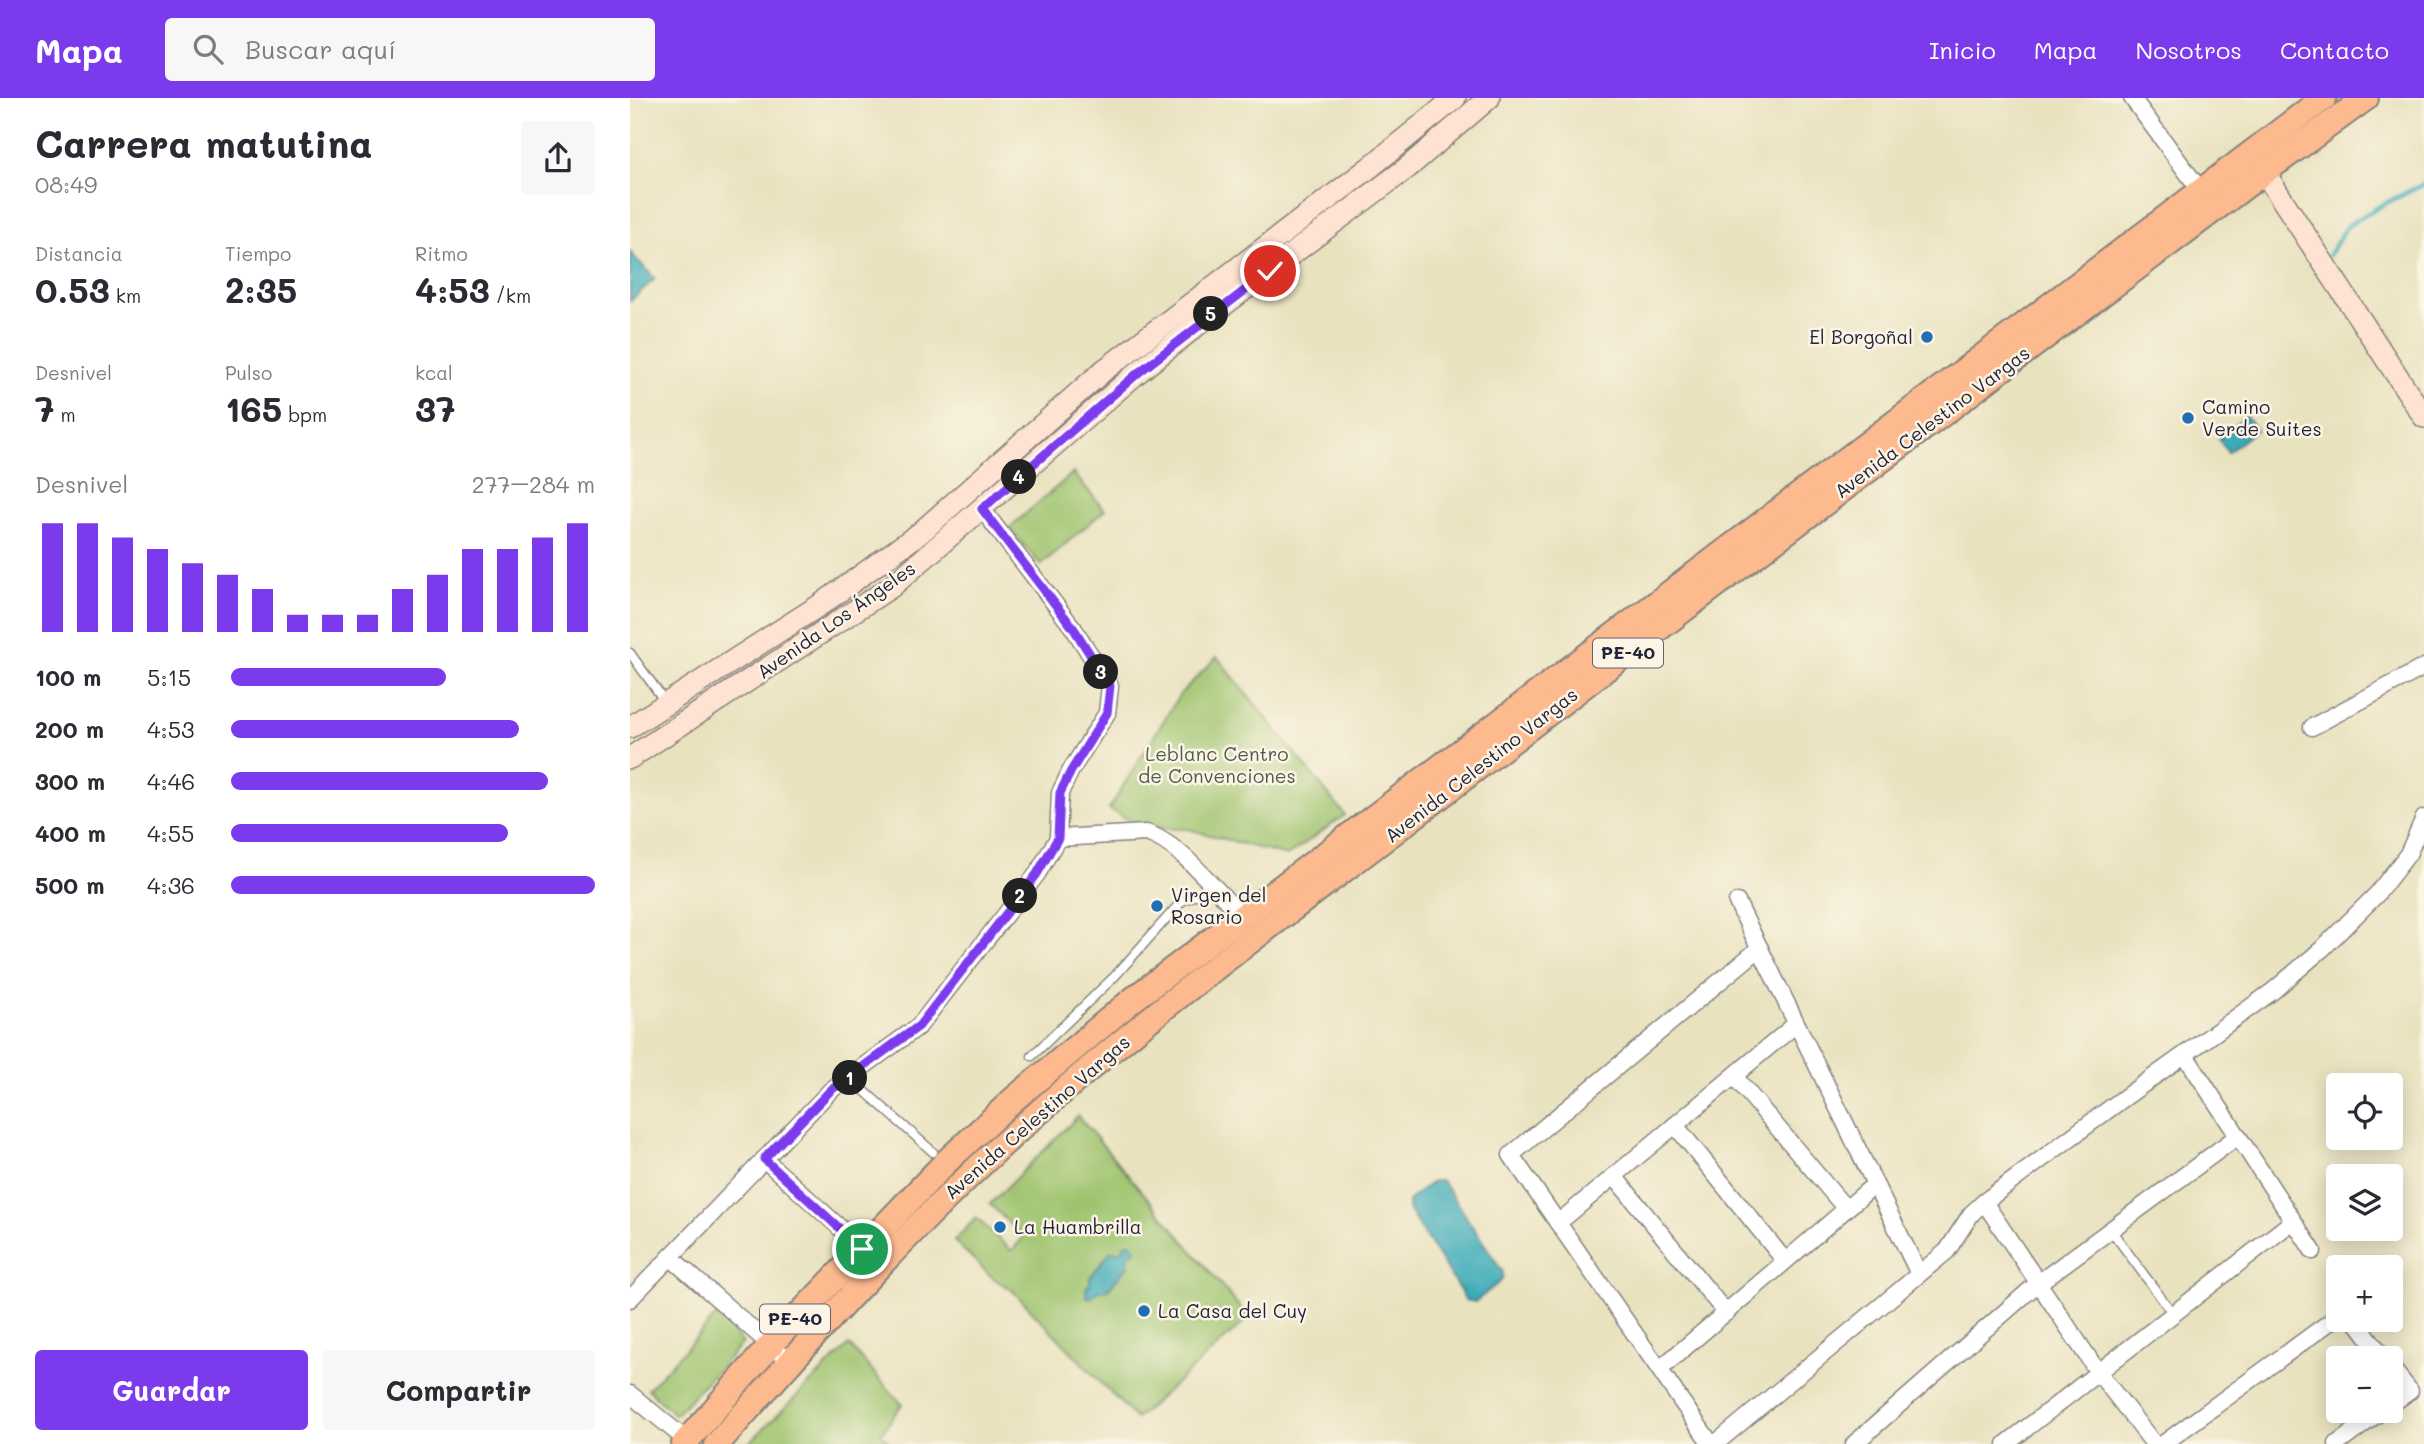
<!DOCTYPE html>
<html lang="es">
<head>
<meta charset="utf-8">
<style>
  :root { --surface:#fff; --page:#f7f7f7; --text:#2b2b33; --muted:#7c7c81; --accent:#7c3aed }
  body { margin:0; font-family:Mali,sans-serif; background:var(--page); color:var(--text); height:100vh; display:flex; flex-direction:column; font-size:26px; white-space:nowrap }
  * { box-sizing:border-box; margin:0 }
  p { font-size:23px; color:var(--muted) }
  .icon { flex:none; width:38px; height:38px; fill:none; stroke:currentColor; stroke-width:2; stroke-linecap:round; stroke-linejoin:round }
  .map { position:relative; flex:1; overflow:hidden }
  .details { display:flex; flex-direction:column; background:var(--surface); width:630px }
  .details>* { flex:none }
  .fabs { position:absolute; left:1696px; top:975px; display:grid; gap:14px }
  .fabs a { display:grid; place-items:center; width:77px; height:77px; border-radius:7px; background:var(--surface); box-shadow:0 4px 18px #0003; font-size:35px }
  .pin { position:absolute; display:grid; place-items:center; width:60px; height:60px; color:#fff; margin:-30px; border:4px solid #fff; border-radius:50%; box-shadow:0 2px 7px #0007 }
  .km { position:absolute; width:35px; height:35px; margin:-18px; border-radius:50%; background:#222; color:#fff; font-size:19px; line-height:35px; text-align:center }
  .round { display:grid; place-items:center; flex:none; width:74px; height:74px; border-radius:7px; background:var(--page) }
  .overview { display:flex; align-items:center; justify-content:space-between; height:119px; padding:0 35px }
  h1 { font-size:38px; font-weight:700; line-height:52px }
  .metrics { display:grid; grid-template-columns:repeat(3,1fr); gap:10px; height:119px; padding:7px 35px }
  .metrics div { display:grid; align-content:center }
  .metrics b { font-size:35px; font-weight:700 }
  .metrics small { font-size:19px; font-weight:400 }
  .metrics p { font-size:19px }
  .chart { height:196px; padding:14px 35px }
  .chart p { display:flex; justify-content:space-between }
  .chart svg { width:100%; height:126px; margin-top:7px; stroke:var(--accent); stroke-width:6 }
  .cta { display:flex; gap:14px; margin-top:auto; padding:14px 35px }
  .cta a { flex:1; height:80px; border-radius:7px; background:var(--accent); color:#fff; font-size:28px; font-weight:700; line-height:80px; text-align:center }
  .cta a+a { background:var(--page); color:var(--text) }
  ul { padding:0 35px; list-style:none; font-size:23px }
  li { display:grid; grid-template-columns:112px 84px 1fr; align-items:center; height:52px }
  li i { height:18px; border-radius:9px; background:var(--accent) }
  header { display:flex; align-items:center; gap:42px; box-sizing:border-box; height:98px; padding:0 35px; background:var(--accent); color:#fff }
  header strong { font-size:33px }
  nav { display:flex; gap:38px; margin-inline-start:auto; font-size:24px }
  .search { width:490px; height:63px; background:var(--page); display:flex; align-items:center; gap:18px; box-sizing:border-box; padding:0 24px; border-radius:7px; color:var(--muted); font-size:26px }
  main { display:flex; flex:1; min-height:0 }
  .map>svg:first-child { display:block }
  .green { fill:#9cc26c; stroke:#5f7254; stroke-width:2 }
  .water { fill:#3babb8; stroke:#2e667a; stroke-width:2 }
  .lines { fill:none; stroke-linecap:round; stroke-linejoin:round }
  .stream { stroke:#3babb8; stroke-width:5 }
  .service-casing { stroke:#86827d; stroke-width:11 }
  .minor-casing { stroke:#86827d; stroke-width:19 }
  .secondary-casing { stroke:#86827d; stroke-width:24 }
  .trunk-casing { stroke:#86827d; stroke-width:28 }
  .service { stroke:#fff; stroke-width:8 }
  .minor { stroke:#fff; stroke-width:16 }
  .secondary { stroke:#fee3d2; stroke-width:21 }
  .trunk { stroke:#fcba8e; stroke-width:24 }
  .route-casing { stroke:#fff; stroke-width:14 }
  .route { stroke:#7c3aed; stroke-width:9 }
  .poi-dot { fill:#1f6fb2; stroke:#fcf5e5; stroke-width:2.5 }
  .labels { text-anchor:middle; stroke-width:5; stroke-linejoin:round; paint-order:stroke }
  .shield { fill:#fcf5e5; stroke:#63616e; stroke-width:2 }
  .shield-label { font-size:18px; font-weight:bold; fill:#22223b }
  .poi-label { font-size:19px; fill:#22223b; stroke:#fcf5e5; text-anchor:start }
  .street-label { font-size:19px; fill:#22223b; stroke:#fcf5e5 }
  .park-label { font-size:19px; fill:#4d5a4c; stroke:#fcf5e5 }
</style>
</head>
<body>
<header>
<strong>Mapa</strong>
<div class="search"><svg class="icon" aria-label="search" viewBox="0 0 24 24"><circle cx="10" cy="10" r="6"/><path d="M15 15l6 6"/></svg>Buscar aquí</div>
<nav><a>Inicio</a><a>Mapa</a><a>Nosotros</a><a>Contacto</a></nav>
</header>
<main>
<section class="details">
<div class="overview"><div><h1>Carrera matutina</h1><p>08:49</p></div><a class="round"><svg class="icon" aria-label="share" viewBox="0 0 24 24"><path d="M12 15V3M7 8l5-5 5 5M5 13v7h14v-7"/></svg></a></div>
<div class="metrics">
<div><p>Distancia</p><b>0.53<small> km</small></b></div>
<div><p>Tiempo</p><b>2:35</b></div>
<div><p>Ritmo</p><b>4:53<small> /km</small></b></div>
</div>
<div class="metrics">
<div><p>Desnivel</p><b>7<small> m</small></b></div>
<div><p>Pulso</p><b>165<small> bpm</small></b></div>
<div><p>kcal</p><b>37</b></div>
</div>
<div class="chart"><p><span>Desnivel</span>277–284 m</p>
<svg viewBox="0 0 160 44" preserveAspectRatio="none"><path d="M5 44V6M15 44V6M25 44V11M35 44V15M45 44V20M55 44V24M65 44V29M75 44V38M85 44V38M95 44V38M105 44V29M115 44V24M125 44V15M135 44V15M145 44V11M155 44V6"/></svg>
</div>
<ul>
<li><b>100 m</b>5:15<i style="width:59%"></i></li>
<li><b>200 m</b>4:53<i style="width:79%"></i></li>
<li><b>300 m</b>4:46<i style="width:87%"></i></li>
<li><b>400 m</b>4:55<i style="width:76%"></i></li>
<li><b>500 m</b>4:36<i style="width:100%"></i></li>
</ul>
<div class="cta"><a>Guardar</a><a>Compartir</a></div>
</section>
<div class="map">
<svg width="1794" height="1346" viewBox="0 0 1794 1346">
  <rect width="100%" height="100%" fill="#fcf5e5"/>
  <filter id="ink" filterUnits="userSpaceOnUse"><feTurbulence type="fractalNoise" baseFrequency=".0143" numOctaves="2"/><feDisplacementMap in="SourceGraphic" scale="14" xChannelSelector="R" yChannelSelector="G"/><feConvolveMatrix kernelMatrix="1 2 1 2 8 2 1 2 1" color-interpolation-filters="sRGB"/></filter>
  <filter id="wash" filterUnits="userSpaceOnUse"><feTurbulence type="fractalNoise" baseFrequency=".00686" numOctaves="4" result="noise"/><feDisplacementMap in="SourceGraphic" scale="28" xChannelSelector="R" yChannelSelector="G"/><feGaussianBlur stdDeviation="1.57" result="paint"/><feColorMatrix in="noise" values="0 0 0 0 0 0 0 0 0 0 0 0 0 0 0 0 0 1.4 0 .05"/><feComposite in="paint" operator="in"/></filter>
  <g filter="url(#wash)">
    <rect width="100%" height="100%" fill="#e9e2bf"/>
    <g class="green">
      <polygon points="443,375 475,412 411,467 379,430"/>
      <polygon points="587,559 715,717 657,758 558,731 513,730 479,711 550,596"/>
      <polygon points="448,1018 619,1220 506,1321 382,1192 363,1180 324,1143 346,1120 382,1153 393,1139 360,1106"/>
      <polygon points="88,1216 113,1245 45,1317 18,1291"/>
      <polygon points="219,1247 272,1306 251,1336 261,1346 118,1346"/>
    </g>
    <g class="water">
      <polygon points="0,154 25,181 0,203"/>
      <polygon points="1616,318 1626,332 1598,354 1588,341"/>
      <polygon points="803,1083 812,1083 873,1174 872,1182 845,1204 836,1202 778,1111 778,1103"/>
      <polygon points="498,1145 503,1146 506,1152 498,1157 498,1168 477,1192 467,1194 460,1200 456,1198 456,1190 460,1186 460,1179 481,1153 493,1153 494,1147"/>
    </g>
    <g class="lines">
      <polyline class="stream" points="1699,157 1717,128 1752,107 1794,86"/>
    </g>
  </g>
  <g filter="url(#ink)">
    <g class="lines">
      <defs>
        <g id="service">
          <polyline points="0,555 36,605"/>
          <polyline points="402,958 485,878 552,803 583,790"/>
          <polyline points="220,980 303,1054"/>
          <polyline points="1481,1132 1543,1216"/>
        </g>
        <g id="minor">
          <polyline points="1502,0 1570,92"/>
          <polyline points="352,411 444,531 480,588 477,615 441,672 430,695 428,740"/>
          <polyline points="1682,629 1794,569"/>
          <path d="M428,740L516,735C550,745 585,792 612,818"/>
          <polyline points="1107,804 1289,1176"/>
          <polyline points="1555,957 1683,1153"/>
          <polyline points="1104,978 1216,1111"/>
          <polyline points="1045,1027 1155,1163"/>
          <polyline points="134,1061 239,1156"/>
          <polyline points="984,1078 1096,1215"/>
          <polyline points="1354,1104 1468,1274 1524,1346"/>
          <polyline points="928,1125 1166,926"/>
          <polyline points="40,1159 160,1264"/>
          <polyline points="0,1201 201,992 289,928 407,776 428,740"/>
          <polyline points="1725,1222 1754,1260"/>
          <polyline points="1760,1268 1780,1293 1760,1307"/>
          <polyline points="1030,1271 1244,1087"/>
          <polyline points="0,1296 61,1346"/>
          <polyline points="1081,1346 881,1057 1130,850"/>
          <polyline points="1085,1346 1317,1153 1341,1116 1354,1104 1494,1000 1643,893 1692,851 1747,796 1778,756 1794,720"/>
          <polyline points="1224,1346 1407,1186 1608,1038"/>
          <polyline points="1376,1346 1663,1123"/>
          <polyline points="1533,1346 1708,1218"/>
          <polyline points="1707,1346 1753,1312"/>
        </g>
        <g id="secondary">
          <polyline points="1625,60 1794,319"/>
          <polyline points="0,629 193,505 290,435 473,273 739,70 825,0"/>
          <polyline points="0,660 261,489 507,275 571,224 777,70 859,0"/>
        </g>
        <g id="trunk">
          <polyline points="54,1346 146,1241 316,1064 384,1001 501,903 1694,0"/>
          <path d="M87,1346C190,1230 293,1115 410,1013C544,895 690,792 830,683C1096,477 1366,276 1634,74L1736,0"/>
        </g>
      </defs>
      <use href="#service" class="service-casing"/>
      <use href="#minor" class="minor-casing"/>
      <use href="#secondary" class="secondary-casing"/>
      <use href="#trunk" class="trunk-casing"/>
      <use href="#service" class="service"/>
      <use href="#minor" class="minor"/>
      <use href="#secondary" class="secondary"/>
      <use href="#trunk" class="trunk"/>
    </g>
  </g>
  <g class="lines" filter="url(#ink)">
    <defs>
      <polyline id="route" points="232,1151 134,1061 201,992 289,928 407,776 428,740 430,695 441,673 477,615 480,588 444,531 352,411 508,275 640,173"/>
    </defs>
    <use href="#route" class="route-casing"/>
    <use href="#route" class="route"/>
  </g>
  <g class="poi-dot">
    <circle cx="1297" cy="239" r="7"/>
    <circle cx="1558" cy="320" r="7"/>
    <circle cx="527" cy="808" r="7"/>
    <circle cx="370" cy="1129" r="7"/>
    <circle cx="514" cy="1213" r="7"/>
  </g>
  <g class="labels">
    <g class="shield">
      <rect x="963" y="540.5" width="70" height="29" rx="5"/>
      <rect x="130" y="1206.5" width="70" height="29" rx="5"/>
    </g>
    <g class="shield-label">
      <text x="998" y="561">PE-40</text>
      <text x="165" y="1227">PE-40</text>
    </g>
    <g class="poi-label">
      <text x="1283" y="246" text-anchor="end">El Borgoñal</text>
      <text x="1572" y="316">Camino<tspan x="1572" dy="22">Verde Suites</tspan></text>
      <text x="541" y="804">Virgen del<tspan x="541" dy="22">Rosario</tspan></text>
      <text x="384" y="1136">La Huambrilla</text>
      <text x="528" y="1220">La Casa del Cuy</text>
    </g>
    <g class="street-label">
      <text transform="translate(1302 324) rotate(-37)" y="7">Avenida Celestino Vargas</text>
      <text transform="translate(206 522) rotate(-35)" y="7">Avenida Los Ángeles</text>
      <text transform="translate(851 667) rotate(-38)" y="7">Avenida Celestino Vargas</text>
      <text transform="translate(407 1019) rotate(-41)" y="7">Avenida Celestino Vargas</text>
    </g>
    <g class="park-label">
      <text x="587" y="663">Leblanc Centro<tspan x="587" dy="22">de Convenciones</tspan></text>
    </g>
  </g>
</svg>
<div class="fabs">
<a><svg class="icon" aria-label="locate" viewBox="0 0 24 24"><circle cx="12" cy="12" r="6"/><path d="M12 2v4M12 18v4M2 12h4M18 12h4"/></svg></a>
<a><svg class="icon" aria-label="layers" viewBox="0 0 24 24"><path d="M12 4l9 5-9 5-9-5zM3 14l9 5 9-5"/></svg></a>
<a>+</a>
<a>−</a>
</div>
<div class="pin" style="left:232px;top:1151px;background:#1e9e55"><svg class="icon" aria-label="arrive" viewBox="0 0 24 24"><path d="M6 21V4h12l-3 4 3 4H6"/></svg></div>
<div class="pin" style="left:640px;top:173px;background:#d93025"><svg class="icon" aria-label="check" viewBox="0 0 24 24"><path d="M5 12l5 5 9-10"/></svg></div>
<b class="km" style="left:220px;top:980px">1</b>
<b class="km" style="left:390px;top:798px">2</b>
<b class="km" style="left:471px;top:574px">3</b>
<b class="km" style="left:389px;top:379px">4</b>
<b class="km" style="left:581px;top:216px">5</b>
</div>
</main>
</body>
</html>
